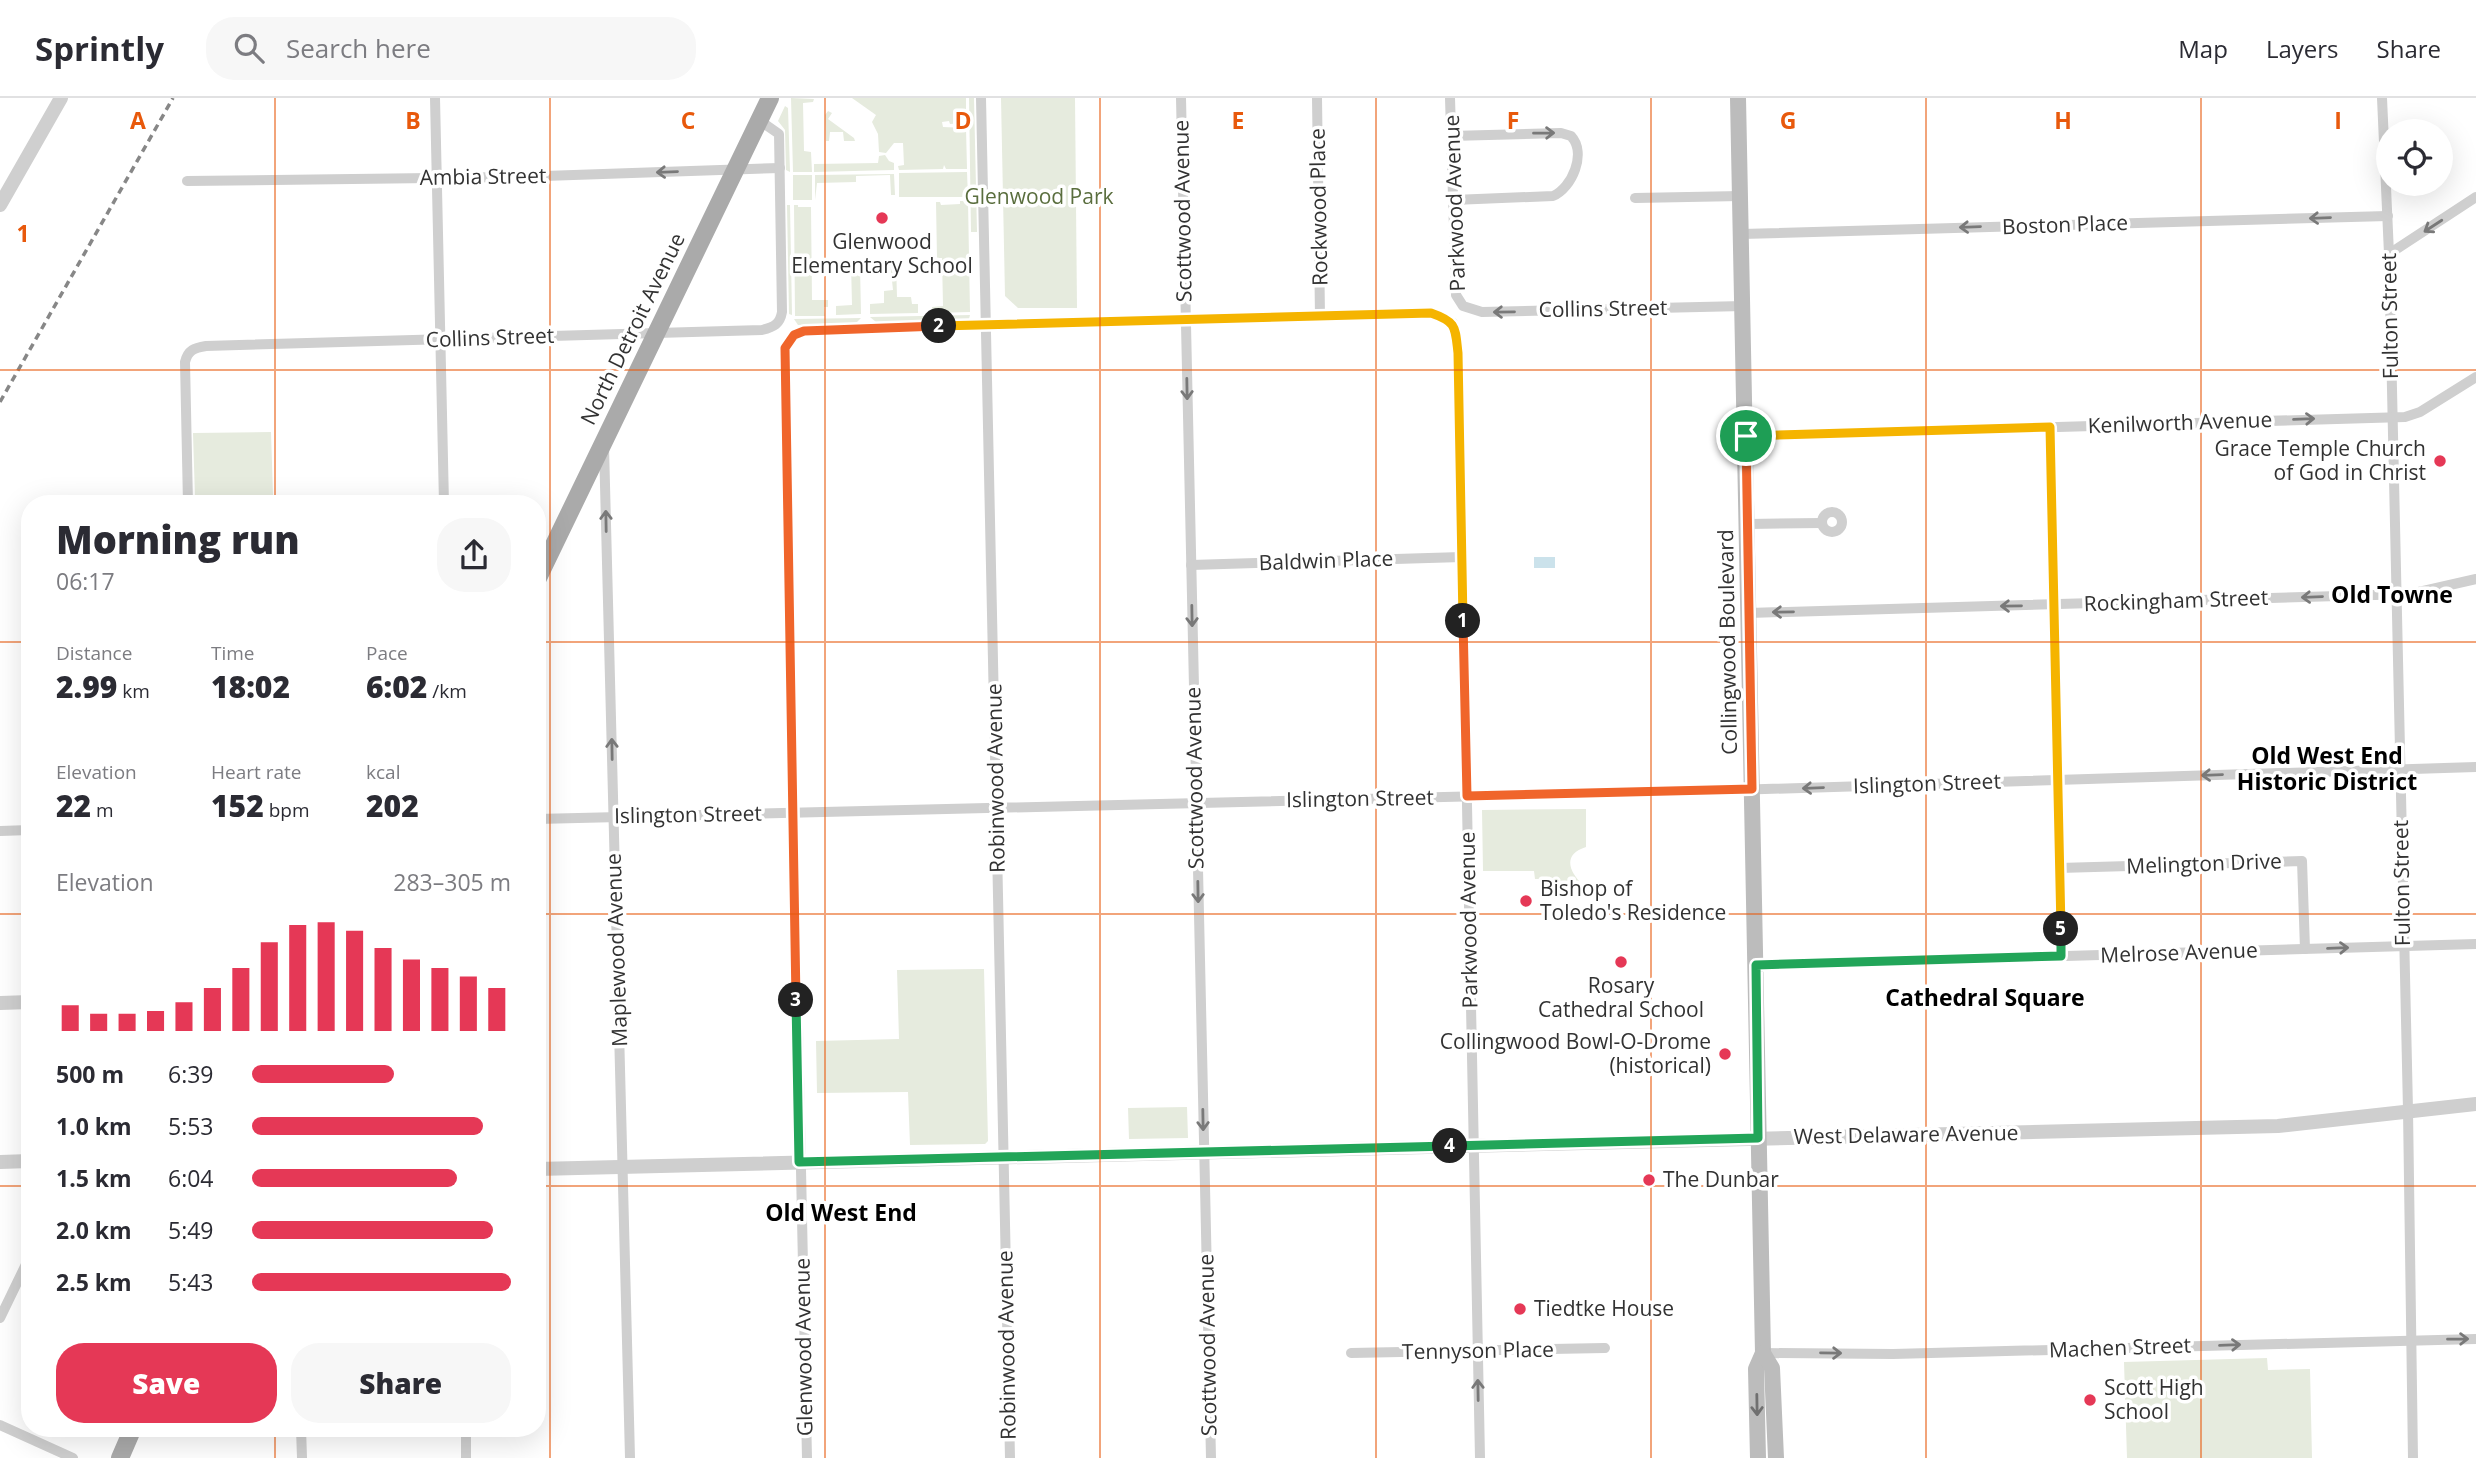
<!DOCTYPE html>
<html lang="en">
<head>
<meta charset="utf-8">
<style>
  :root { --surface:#fff; --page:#f7f7f7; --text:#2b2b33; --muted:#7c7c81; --line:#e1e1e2; --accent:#e53856 }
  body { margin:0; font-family:"Open Sans",sans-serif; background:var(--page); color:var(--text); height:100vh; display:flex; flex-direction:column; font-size:26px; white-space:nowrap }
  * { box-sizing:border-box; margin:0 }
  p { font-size:23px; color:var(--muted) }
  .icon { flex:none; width:38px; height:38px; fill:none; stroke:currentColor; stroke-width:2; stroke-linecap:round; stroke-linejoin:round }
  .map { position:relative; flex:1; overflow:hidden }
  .side { position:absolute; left:21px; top:397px; width:525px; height:942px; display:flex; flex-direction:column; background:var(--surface); border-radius:28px; box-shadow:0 7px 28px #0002 }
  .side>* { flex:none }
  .tools { position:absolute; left:2376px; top:21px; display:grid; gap:14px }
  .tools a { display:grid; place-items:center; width:77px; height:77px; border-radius:50%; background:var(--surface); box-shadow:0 7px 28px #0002; font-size:35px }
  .pin { position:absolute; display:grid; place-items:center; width:60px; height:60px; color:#fff; margin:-30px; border:4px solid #fff; border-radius:50%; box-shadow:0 2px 7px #0007 }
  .km { position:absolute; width:35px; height:35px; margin:-18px; border-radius:50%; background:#222; color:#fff; font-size:19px; line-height:35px; text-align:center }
  .round { display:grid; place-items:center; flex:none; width:74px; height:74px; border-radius:28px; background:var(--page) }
  .headline { display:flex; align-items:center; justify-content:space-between; height:119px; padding:0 35px }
  h1 { font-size:38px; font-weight:800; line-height:52px }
  .figures { display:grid; grid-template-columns:repeat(3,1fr); gap:10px; height:119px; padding:7px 35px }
  .figures div { display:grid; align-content:center }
  .figures b { font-size:30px; font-weight:800 }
  .figures small { font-size:19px; font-weight:400 }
  .figures p { font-size:19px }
  .chart { height:196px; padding:14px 35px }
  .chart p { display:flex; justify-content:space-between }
  .chart svg { width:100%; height:126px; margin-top:7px; stroke:var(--accent); stroke-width:6 }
  .cta { display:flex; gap:14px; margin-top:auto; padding:14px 35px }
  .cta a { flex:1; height:80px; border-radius:28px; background:var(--accent); color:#fff; font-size:28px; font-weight:800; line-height:80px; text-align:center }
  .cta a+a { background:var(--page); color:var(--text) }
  ul { padding:0 35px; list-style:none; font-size:23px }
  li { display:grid; grid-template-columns:112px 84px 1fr; align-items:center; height:52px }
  li i { height:18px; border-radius:9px; background:var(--accent) }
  header { display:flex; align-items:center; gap:42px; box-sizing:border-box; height:98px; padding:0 35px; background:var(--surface); border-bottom:2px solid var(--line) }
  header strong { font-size:33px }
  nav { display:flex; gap:38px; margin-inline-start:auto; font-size:24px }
  .search { width:490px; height:63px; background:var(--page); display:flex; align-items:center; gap:18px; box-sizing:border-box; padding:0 24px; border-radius:28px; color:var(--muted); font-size:26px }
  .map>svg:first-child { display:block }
  .green { fill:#e6ebde }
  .water { fill:#cbe2eb }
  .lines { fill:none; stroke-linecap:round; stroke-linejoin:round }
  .minor { stroke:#cfcfcf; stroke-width:10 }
  .tertiary { stroke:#cfcfcf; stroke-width:14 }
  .secondary { stroke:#bcbcbc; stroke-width:16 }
  .primary { stroke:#aaa; stroke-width:18 }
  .rail { stroke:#878787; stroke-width:3.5; stroke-dasharray:7 5; stroke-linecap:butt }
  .oneway { stroke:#797979 }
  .oneway2 { stroke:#707070 }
  .split-1-casing { stroke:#fff; stroke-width:14 }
  .split-2-casing { stroke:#fff; stroke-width:14 }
  .split-3-casing { stroke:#fff; stroke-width:14 }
  .split-4-casing { stroke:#fff; stroke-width:14 }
  .split-5-casing { stroke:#fff; stroke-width:14 }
  .split-6-casing { stroke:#fff; stroke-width:14 }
  .split-1 { stroke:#f0652b; stroke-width:9 }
  .split-2 { stroke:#f5b400; stroke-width:9 }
  .split-3 { stroke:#f0652b; stroke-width:9 }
  .split-4 { stroke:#22a559; stroke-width:9 }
  .split-5 { stroke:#22a559; stroke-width:9 }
  .split-6 { stroke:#f5b400; stroke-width:9 }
  .grid { fill:none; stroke:#e8590c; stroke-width:2; stroke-opacity:0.55 }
  .poi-dot { fill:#e53856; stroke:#fff; stroke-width:2.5 }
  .labels { text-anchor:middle; stroke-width:7; stroke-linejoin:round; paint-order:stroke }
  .street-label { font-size:21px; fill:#323232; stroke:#fff }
  .park-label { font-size:21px; fill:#5a6e3e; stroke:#fff }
  .poi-label { font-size:21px; fill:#323232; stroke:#fff; text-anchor:start }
  .neighbourhood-label { font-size:23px; font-weight:bold; fill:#000; stroke:#fff }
  .grid-label { font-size:23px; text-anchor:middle; font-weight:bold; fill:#e8590c; stroke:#fff; stroke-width:7; stroke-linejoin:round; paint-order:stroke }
</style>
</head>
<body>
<header>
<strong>Sprintly</strong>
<div class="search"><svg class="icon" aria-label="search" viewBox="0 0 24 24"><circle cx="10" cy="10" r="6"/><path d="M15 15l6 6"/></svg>Search here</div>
<nav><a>Map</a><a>Layers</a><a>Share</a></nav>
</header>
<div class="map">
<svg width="2476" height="1360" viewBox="0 0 2476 1360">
  <rect width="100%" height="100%" fill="#fff"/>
  <g class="green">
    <polygon points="791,0 814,1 813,4 803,5 804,53 811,54 812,74 793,74"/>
    <polygon points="852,0 966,0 966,25 950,26 949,23 942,24 943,29 966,30 967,71 946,71 944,67 943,71 899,72 898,68 904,67 903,45 894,45 886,55 879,54 878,36 872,24 876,17"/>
    <polygon points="969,0 974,0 977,134 971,134"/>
    <polygon points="1001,0 1075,0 1077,210 1018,210 1005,198"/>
    <polygon points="785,8 788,10 790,74 786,72 785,32 778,23"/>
    <polygon points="828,13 832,15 828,21 854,40 855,43 844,43 843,34 830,34 829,43 826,43 825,17"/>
    <polygon points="885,57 889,63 894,65 894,72 814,74 814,66 878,65 879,58"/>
    <polygon points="967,74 968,99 899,99 899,75"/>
    <polygon points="894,76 895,97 891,97 890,77 856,78 856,84 817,85 815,102 815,77"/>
    <rect x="793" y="77" width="19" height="25"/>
    <polygon points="960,103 968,103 970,214 932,215 932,209 943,208 942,160 937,160 936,104 940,104 941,107 960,106"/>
    <polygon points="787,107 790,107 792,217 789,216"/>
    <polygon points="794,107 798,107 798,109 811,109 812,202 828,202 828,209 824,209 825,218 795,218"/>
    <polygon points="858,164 860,167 861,216 836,217 836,208 852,207 851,165"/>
    <polygon points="890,164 896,164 897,199 911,199 912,206 918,206 918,215 870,216 870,206 884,205 884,193 893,192"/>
    <polygon points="970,217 969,221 876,224 870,219"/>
    <polygon points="861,220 856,225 798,227 794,221"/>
    <polygon points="271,334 273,398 195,400 193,335"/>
    <path d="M1586,711V749C1563,756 1568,773 1583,787H1541V781H1535L1534,773H1483L1482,712Z"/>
    <polygon points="984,871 988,1043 985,1046 910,1047 908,994 817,995 816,943 899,941 897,872"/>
    <polygon points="1187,1009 1188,1040 1129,1041 1128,1010"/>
    <polygon points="2267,1260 2268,1272 2310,1271 2312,1360 2127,1360 2124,1264"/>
  </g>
  <rect class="water" x="1534" y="459" width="21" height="11"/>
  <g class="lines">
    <g class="minor">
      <polyline points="435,0 444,406"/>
      <polyline points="981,0 1010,1360"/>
      <polyline points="1181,0 1211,1360"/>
      <polyline points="1317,0 1320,218"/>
      <polyline points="1450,0 1456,197 1463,208 1482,214 1744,208"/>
      <polyline points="2382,0 2389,156 2408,1012 2413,1360"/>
      <path d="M1451,38L1561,35L1571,38C1587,55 1572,90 1553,98L1453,102"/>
      <polyline points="187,83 515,79 780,70"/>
      <polyline points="1635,100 1741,98"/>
      <polyline points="1742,136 2388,118"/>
      <polyline points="2389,156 2476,99"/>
      <polyline points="2050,329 2061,858"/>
      <polyline points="1746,338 2405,319 2420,314 2476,279"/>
      <polyline points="604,348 630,1360"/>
      <path d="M188,406L185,264C188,252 194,250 206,248L762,232C774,229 780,226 782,214L779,36L759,22"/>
      <polyline points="358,406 444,404"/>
      <circle cx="1832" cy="424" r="10"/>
      <polyline points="1748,426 1821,425"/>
      <polyline points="1191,467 1462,459"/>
      <polyline points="1749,515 2410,496 2476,481"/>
      <polyline points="30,571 30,628"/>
      <polyline points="537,721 1735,692 2476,669"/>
      <polyline points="0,733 30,732"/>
      <polyline points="28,733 30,877"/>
      <polyline points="2059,770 2302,763 2305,851"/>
      <polyline points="1756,867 2476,846"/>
      <polyline points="0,1220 30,1158"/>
      <polyline points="1351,1255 1605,1250"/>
      <polyline points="1763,1255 1893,1256 2476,1241"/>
      <polyline points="0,1327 73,1360"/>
      <polyline points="301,1330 302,1360"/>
      <polyline points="466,1330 466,1360"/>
      <path d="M807,1360L784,255C787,241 795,234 809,233L1431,215L1453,225L1458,255L1480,1360"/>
    </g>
    <g class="tertiary">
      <polyline points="0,107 61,0"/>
      <polyline points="0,905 30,904"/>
      <polyline points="0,1064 30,1063"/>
      <polyline points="537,1071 2278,1028 2476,1006"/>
    </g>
    <g class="secondary">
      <polyline points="1738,0 1763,1255 1756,1271 1758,1360"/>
      <polyline points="1763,1255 1772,1270 1776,1360"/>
    </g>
    <g class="primary">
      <polyline points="537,482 770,0"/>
      <polyline points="120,1360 133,1330"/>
    </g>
    <polyline class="rail" points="0,304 173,0"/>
  </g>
  <defs><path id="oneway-shaft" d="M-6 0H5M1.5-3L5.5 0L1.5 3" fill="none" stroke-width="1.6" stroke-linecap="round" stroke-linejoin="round" transform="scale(1.75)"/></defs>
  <g class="oneway">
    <use href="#oneway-shaft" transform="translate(1544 35) rotate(-1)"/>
    <use href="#oneway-shaft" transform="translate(667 74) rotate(178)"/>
    <use href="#oneway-shaft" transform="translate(2320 120) rotate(178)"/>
    <use href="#oneway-shaft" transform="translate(2433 128) rotate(147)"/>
    <use href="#oneway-shaft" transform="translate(1970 129) rotate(178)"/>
    <use href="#oneway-shaft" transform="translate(1504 214) rotate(179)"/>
    <use href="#oneway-shaft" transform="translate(1187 291) rotate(89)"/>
    <use href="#oneway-shaft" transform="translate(2304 321) rotate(-2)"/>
    <use href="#oneway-shaft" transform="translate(606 423) rotate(-91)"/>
    <use href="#oneway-shaft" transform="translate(2312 499) rotate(178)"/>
    <use href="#oneway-shaft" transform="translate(2011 508) rotate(179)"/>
    <use href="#oneway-shaft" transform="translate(1783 514) rotate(179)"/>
    <use href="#oneway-shaft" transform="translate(1192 518) rotate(89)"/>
    <use href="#oneway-shaft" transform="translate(612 651) rotate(-91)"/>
    <use href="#oneway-shaft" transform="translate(2212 677) rotate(178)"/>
    <use href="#oneway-shaft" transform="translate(1813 690) rotate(178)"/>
    <use href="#oneway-shaft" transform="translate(1198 794) rotate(89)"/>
    <use href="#oneway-shaft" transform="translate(2338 850) rotate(-2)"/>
    <use href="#oneway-shaft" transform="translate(1203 1022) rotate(89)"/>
    <use href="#oneway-shaft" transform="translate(2458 1241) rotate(-1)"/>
    <use href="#oneway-shaft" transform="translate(2230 1247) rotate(-2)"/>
    <use href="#oneway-shaft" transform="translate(1831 1255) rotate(1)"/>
    <use href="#oneway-shaft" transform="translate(1478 1292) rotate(-91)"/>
  </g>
  <use class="oneway2" href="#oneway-shaft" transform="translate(1757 1307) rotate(89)"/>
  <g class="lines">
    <defs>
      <polyline id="split-1" points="1463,523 1467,698 1752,691 1746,338"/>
      <path id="split-2" d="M939,228L1431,215C1457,224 1455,229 1458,255L1463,523"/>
      <polyline id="split-3" points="796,902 785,250 794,237 804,233 939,228"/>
      <polyline id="split-4" points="796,902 799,1064 1450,1048"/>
      <polyline id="split-5" points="1450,1048 1758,1040 1756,867 2061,858 2061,831"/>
      <polyline id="split-6" points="1746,338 2050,329 2061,831"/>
    </defs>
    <use href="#split-1" class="split-1-casing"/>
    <use href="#split-2" class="split-2-casing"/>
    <use href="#split-3" class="split-3-casing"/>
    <use href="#split-4" class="split-4-casing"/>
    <use href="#split-5" class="split-5-casing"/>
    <use href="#split-6" class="split-6-casing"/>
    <use href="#split-1" class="split-1"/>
    <use href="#split-2" class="split-2"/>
    <use href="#split-3" class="split-3"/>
    <use href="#split-4" class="split-4"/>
    <use href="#split-5" class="split-5"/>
    <use href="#split-6" class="split-6"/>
  </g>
  <path class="grid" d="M275,0V406M550,0V1360M825,0V1360M1100,0V1360M1376,0V1360M1651,0V1360M1926,0V1360M2201,0V1360M0,272H2476M0,544H30M537,544H2476M0,816H30M537,816H2476M0,1088H30M537,1088H2476M275,1330V1360"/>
  <g class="poi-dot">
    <circle cx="882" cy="120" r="7"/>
    <circle cx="2440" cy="363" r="7"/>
    <circle cx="1526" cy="803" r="7"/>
    <circle cx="1621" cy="864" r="7"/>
    <circle cx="1725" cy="956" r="7"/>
    <circle cx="1649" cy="1082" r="7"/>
    <circle cx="1520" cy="1211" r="7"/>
    <circle cx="2090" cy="1302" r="7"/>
  </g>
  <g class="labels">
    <g class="street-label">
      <text transform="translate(483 79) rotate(-1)" y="7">Ambia Street</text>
      <text transform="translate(1455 105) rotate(-92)" y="7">Parkwood Avenue</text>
      <text transform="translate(1319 109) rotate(-91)" y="7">Rockwood Place</text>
      <text transform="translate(1183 113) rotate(-91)" y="7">Scottwood Avenue</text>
      <text transform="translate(2065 127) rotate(-2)" y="7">Boston Place</text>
      <text transform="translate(1603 211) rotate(-1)" y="7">Collins Street</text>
      <text transform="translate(2390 218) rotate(-91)" y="7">Fulton Street</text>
      <text transform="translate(633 231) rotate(-64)" y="7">North Detroit Avenue</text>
      <text transform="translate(490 240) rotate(-2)" y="7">Collins Street</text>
      <text transform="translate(2180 325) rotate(-2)" y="7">Kenilworth Avenue</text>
      <text transform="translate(1326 463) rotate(-2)" y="7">Baldwin Place</text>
      <text transform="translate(2176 503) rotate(-2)" y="7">Rockingham Street</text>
      <text transform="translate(1728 544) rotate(-91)" y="7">Collingwood Boulevard</text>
      <text transform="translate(996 680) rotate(-91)" y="7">Robinwood Avenue</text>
      <text transform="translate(1195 680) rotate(-91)" y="7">Scottwood Avenue</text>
      <text transform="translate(1927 686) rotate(-2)" y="7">Islington Street</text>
      <text transform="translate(1360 701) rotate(-1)" y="7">Islington Street</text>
      <text transform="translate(688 717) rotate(-1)" y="7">Islington Street</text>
      <text transform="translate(2204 766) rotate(-2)" y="7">Melington Drive</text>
      <text transform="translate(2402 785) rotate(-91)" y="7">Fulton Street</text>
      <text transform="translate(1469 822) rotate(-91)" y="7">Parkwood Avenue</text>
      <text transform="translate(617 852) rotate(-92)" y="7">Maplewood Avenue</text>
      <text transform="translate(2179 855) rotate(-2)" y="7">Melrose Avenue</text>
      <text transform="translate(1906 1037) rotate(-1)" y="7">West Delaware Avenue</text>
      <text transform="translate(1007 1247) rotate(-91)" y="7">Robinwood Avenue</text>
      <text transform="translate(1208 1247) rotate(-91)" y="7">Scottwood Avenue</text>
      <text transform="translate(804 1249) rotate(-91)" y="7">Glenwood Avenue</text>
      <text transform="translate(2120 1250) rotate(-2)" y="7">Machen Street</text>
      <text transform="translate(1478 1253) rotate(-1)" y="7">Tennyson Place</text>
    </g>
    <g class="park-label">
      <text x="1039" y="106">Glenwood Park</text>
    </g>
    <g class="poi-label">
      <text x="882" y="151" text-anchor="middle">Glenwood<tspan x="882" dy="24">Elementary School</tspan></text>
      <text x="2426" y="358" text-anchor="end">Grace Temple Church<tspan x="2426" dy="24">of God in Christ</tspan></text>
      <text x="1540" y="798">Bishop of<tspan x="1540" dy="24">Toledo's Residence</tspan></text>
      <text x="1621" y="895" text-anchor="middle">Rosary<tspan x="1621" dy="24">Cathedral School</tspan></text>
      <text x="1711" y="951" text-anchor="end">Collingwood Bowl-O-Drome<tspan x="1711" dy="24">(historical)</tspan></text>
      <text x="1663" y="1089">The Dunbar</text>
      <text x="1534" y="1218">Tiedtke House</text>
      <text x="2104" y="1297">Scott High<tspan x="2104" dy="24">School</tspan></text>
    </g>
    <g class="neighbourhood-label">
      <text x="2392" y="505">Old Towne</text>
      <text x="2327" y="666">Old West End<tspan x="2327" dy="26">Historic District</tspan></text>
      <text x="1985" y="908">Cathedral Square</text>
      <text x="841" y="1123">Old West End</text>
    </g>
  </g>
  <g class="grid-label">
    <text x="138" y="31">A</text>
    <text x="413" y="31">B</text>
    <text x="688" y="31">C</text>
    <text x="963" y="31">D</text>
    <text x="1238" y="31">E</text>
    <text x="1513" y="31">F</text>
    <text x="1788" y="31">G</text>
    <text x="2063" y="31">H</text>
    <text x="2338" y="31">I</text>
    <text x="23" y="144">1</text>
  </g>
</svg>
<div class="tools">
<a><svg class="icon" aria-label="locate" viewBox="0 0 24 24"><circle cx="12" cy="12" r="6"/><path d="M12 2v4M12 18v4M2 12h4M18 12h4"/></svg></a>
</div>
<div class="pin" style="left:1746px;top:338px;background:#1e9e55"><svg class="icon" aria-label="arrive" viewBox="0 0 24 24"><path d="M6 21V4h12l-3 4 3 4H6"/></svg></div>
<b class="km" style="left:1463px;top:523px">1</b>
<b class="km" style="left:939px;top:228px">2</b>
<b class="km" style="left:796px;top:902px">3</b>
<b class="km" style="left:1450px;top:1048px">4</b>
<b class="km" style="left:2061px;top:831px">5</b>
<section class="side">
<div class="headline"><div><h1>Morning run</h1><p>06:17</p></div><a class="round"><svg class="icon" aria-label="share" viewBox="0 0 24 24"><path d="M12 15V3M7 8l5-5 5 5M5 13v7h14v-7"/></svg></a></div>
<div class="figures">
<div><p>Distance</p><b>2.99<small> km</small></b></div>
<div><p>Time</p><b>18:02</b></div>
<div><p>Pace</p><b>6:02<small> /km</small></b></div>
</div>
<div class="figures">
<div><p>Elevation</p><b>22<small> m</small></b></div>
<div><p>Heart rate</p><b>152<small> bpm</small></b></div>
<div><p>kcal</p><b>202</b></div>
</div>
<div class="chart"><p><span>Elevation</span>283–305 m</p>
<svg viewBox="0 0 160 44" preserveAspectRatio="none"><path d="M5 44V35M15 44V38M25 44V38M35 44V37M45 44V34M55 44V29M65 44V22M75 44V13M85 44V7M95 44V6M105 44V9M115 44V15M125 44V19M135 44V22M145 44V25M155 44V29"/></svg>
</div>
<ul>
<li><b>500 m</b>6:39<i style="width:55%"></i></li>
<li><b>1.0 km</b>5:53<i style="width:89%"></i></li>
<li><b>1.5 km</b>6:04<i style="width:79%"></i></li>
<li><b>2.0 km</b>5:49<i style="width:93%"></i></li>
<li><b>2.5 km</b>5:43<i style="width:100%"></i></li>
</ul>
<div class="cta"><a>Save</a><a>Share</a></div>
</section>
</div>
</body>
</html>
